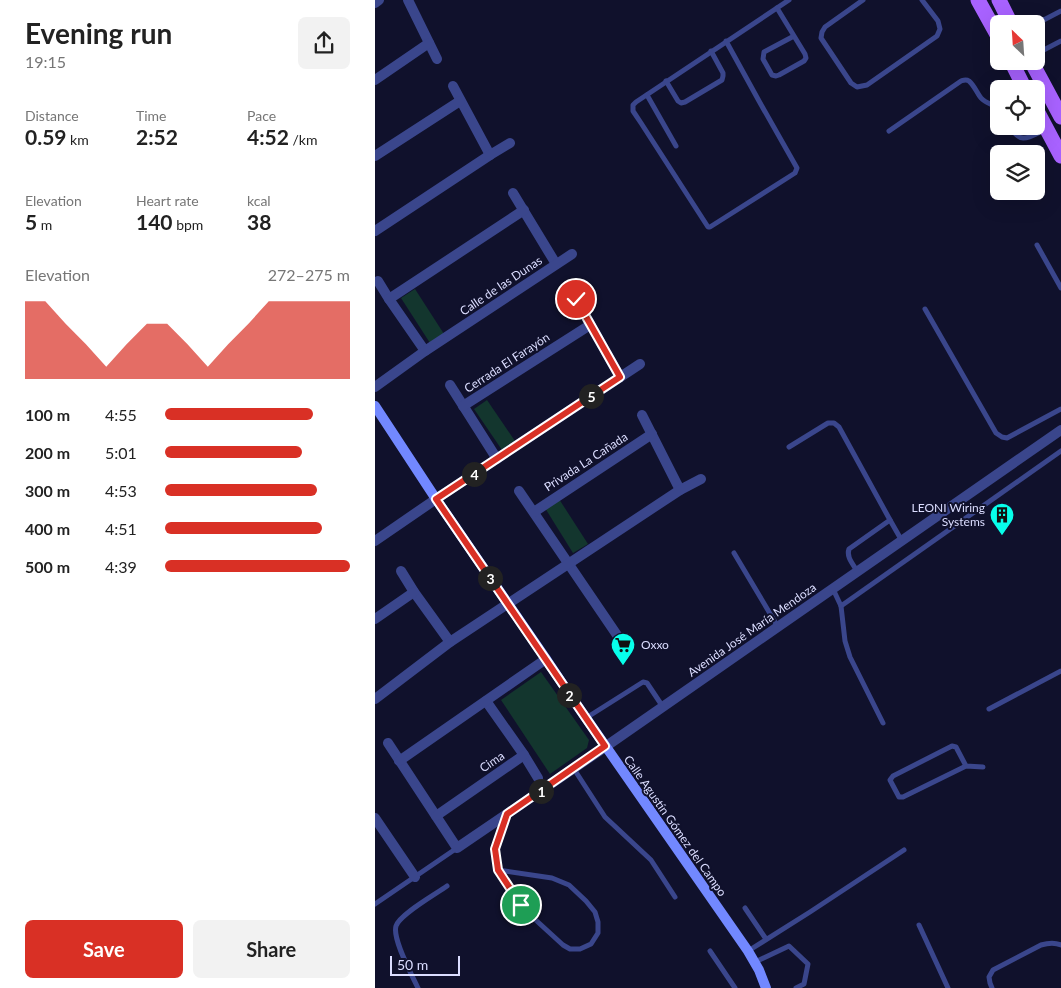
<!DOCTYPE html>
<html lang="en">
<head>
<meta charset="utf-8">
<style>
  :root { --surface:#fff; --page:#f2f2f2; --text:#222; --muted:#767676; --accent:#d93025 }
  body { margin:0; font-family:Lato,sans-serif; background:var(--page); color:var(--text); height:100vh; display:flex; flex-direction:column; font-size:19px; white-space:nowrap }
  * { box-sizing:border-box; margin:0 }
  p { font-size:16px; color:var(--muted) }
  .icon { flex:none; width:28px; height:28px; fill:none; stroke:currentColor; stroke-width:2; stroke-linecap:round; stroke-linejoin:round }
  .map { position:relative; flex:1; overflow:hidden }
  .sheet { display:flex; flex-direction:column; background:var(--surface); width:375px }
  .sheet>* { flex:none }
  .needle { width:32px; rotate:335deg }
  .buttons { position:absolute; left:615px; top:15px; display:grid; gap:10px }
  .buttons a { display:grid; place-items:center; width:55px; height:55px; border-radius:8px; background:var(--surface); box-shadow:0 5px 20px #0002; font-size:25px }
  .scale { position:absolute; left:15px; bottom:12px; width:70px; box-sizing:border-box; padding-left:5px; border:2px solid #dbddff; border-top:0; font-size:14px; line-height:18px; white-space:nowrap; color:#dbddff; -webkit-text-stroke:4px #10112c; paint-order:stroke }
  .pin { position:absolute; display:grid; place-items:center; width:42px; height:42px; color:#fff; margin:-21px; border:2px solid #fff; border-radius:50%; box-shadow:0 1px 5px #0007 }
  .km { position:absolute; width:25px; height:25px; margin:-12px; border-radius:50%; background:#222; color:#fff; font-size:14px; line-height:25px; text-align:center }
  .round { display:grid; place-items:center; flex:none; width:52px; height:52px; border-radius:8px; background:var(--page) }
  .headline { display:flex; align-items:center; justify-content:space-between; height:85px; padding:0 25px }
  h1 { font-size:28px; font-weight:700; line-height:38px }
  .metrics { display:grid; grid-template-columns:repeat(3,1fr); gap:8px; height:85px; padding:5px 25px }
  .metrics div { display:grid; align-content:center }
  .metrics b { font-size:21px; font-weight:700 }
  .metrics small { font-size:14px; font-weight:400 }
  .metrics p { font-size:14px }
  .chart { height:140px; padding:10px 25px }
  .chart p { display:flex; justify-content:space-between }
  .chart svg { width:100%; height:90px; margin-top:5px; fill:var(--accent); opacity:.7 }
  .primary-button { display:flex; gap:10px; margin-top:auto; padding:10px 25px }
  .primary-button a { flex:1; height:58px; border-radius:8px; background:var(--accent); color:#fff; font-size:20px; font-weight:700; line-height:58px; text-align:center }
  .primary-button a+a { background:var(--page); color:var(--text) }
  ul { padding:0 25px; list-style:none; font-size:16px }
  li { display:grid; grid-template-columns:80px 60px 1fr; align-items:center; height:38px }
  li i { height:12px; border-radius:6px; background:var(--accent) }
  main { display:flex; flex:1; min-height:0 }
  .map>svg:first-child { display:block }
  .green { fill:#13362e }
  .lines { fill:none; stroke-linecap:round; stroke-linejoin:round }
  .lane { stroke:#3a468c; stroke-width:5 }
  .street { stroke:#3a468c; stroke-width:10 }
  .secondary { stroke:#7288ff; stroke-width:10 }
  .primary { stroke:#a862ff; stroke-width:15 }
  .route-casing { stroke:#fff; stroke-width:10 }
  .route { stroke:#d93025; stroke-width:6 }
  .labels { text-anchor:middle; stroke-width:4; stroke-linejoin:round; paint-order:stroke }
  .street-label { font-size:12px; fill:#dbddff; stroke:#10112c }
  .poi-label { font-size:12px; fill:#dbddff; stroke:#10112c; text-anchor:end }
</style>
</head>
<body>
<main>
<section class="sheet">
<div class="headline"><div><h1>Evening run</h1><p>19:15</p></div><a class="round"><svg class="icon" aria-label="share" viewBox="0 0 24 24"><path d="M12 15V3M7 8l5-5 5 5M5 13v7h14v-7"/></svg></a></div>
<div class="metrics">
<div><p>Distance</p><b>0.59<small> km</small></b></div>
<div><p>Time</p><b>2:52</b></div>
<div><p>Pace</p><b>4:52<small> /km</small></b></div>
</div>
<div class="metrics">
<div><p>Elevation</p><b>5<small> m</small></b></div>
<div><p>Heart rate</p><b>140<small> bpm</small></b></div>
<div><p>kcal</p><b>38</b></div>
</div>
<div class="chart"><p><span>Elevation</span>272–275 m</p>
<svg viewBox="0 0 160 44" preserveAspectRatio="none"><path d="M0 44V6L10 6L20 17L30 27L40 38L50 27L60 17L70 17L80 27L90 38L100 27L110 17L120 6L130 6L140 6L150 6L160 6V44z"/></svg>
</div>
<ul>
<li><b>100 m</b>4:55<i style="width:80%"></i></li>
<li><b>200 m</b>5:01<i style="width:74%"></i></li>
<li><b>300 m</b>4:53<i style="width:82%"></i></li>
<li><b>400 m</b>4:51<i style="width:85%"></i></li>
<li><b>500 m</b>4:39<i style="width:100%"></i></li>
</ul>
<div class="primary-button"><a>Save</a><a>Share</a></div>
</section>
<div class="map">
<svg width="686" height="988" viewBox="0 0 686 988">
  <rect width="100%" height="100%" fill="#10112c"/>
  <g class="green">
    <polygon points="40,289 69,334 55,343 26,298"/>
    <polygon points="112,400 140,441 127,450 99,409"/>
    <polygon points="184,499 213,544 198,553 170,508"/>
    <polygon points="166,672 214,740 212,748 175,774 126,700"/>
  </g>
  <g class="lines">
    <g class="lane">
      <polyline points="488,0 450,27 447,32 446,38 476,83 482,87 492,85 562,36 565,29 563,21 547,0"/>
      <polyline points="402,8 430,54 431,58 429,61 404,75 401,76 397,75 388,59 389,52 419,36"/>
      <polyline points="661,24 686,11"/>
      <polyline points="351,41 384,101 422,168 420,173 335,227 333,227 266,123 258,111 258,105 261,102 414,0"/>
      <polyline points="661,54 686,41"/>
      <polyline points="291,81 303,101 306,103 310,102 347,80 348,76 348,73 336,51"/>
      <polyline points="272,95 301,146"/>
      <path d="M635,126C646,146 654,137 671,129"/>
      <path d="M514,131L586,81C589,80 591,79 594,81C599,85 602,93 606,98C611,104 619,104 624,109"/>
      <polyline points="662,245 686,288"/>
      <polyline points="550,309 621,433 627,437 632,438 686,409"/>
      <polyline points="414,447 453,423 459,423 464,427 515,520 527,541"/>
      <polyline points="359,553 403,627"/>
      <path d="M482,571C478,564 471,557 474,549L515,520"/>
      <polyline points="458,589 466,606 470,641 475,657 508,723"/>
      <polyline points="466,606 686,451"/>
      <polyline points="614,709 686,671"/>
      <polyline points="211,718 268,682 272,683 288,707"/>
      <polyline points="591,766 528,797 524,797 515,780 518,776 577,746 581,747 591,766 608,767"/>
      <polyline points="199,769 230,817 276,860 300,897"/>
      <polyline points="123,870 177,878 194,885 211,901 220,912 223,922 223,933 216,944 205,949 195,949 188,945 153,913 146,905 123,870 120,849 131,816"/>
      <polyline points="0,904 82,848"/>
      <polyline points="370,908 391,939"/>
      <polyline points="544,925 573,988"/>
      <polyline points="335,951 360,988"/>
      <polyline points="373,951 435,912 529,850"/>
      <polyline points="380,962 414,946 433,964 429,984 421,988"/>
      <path d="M43,988C37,975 17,939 21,926C25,914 61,894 72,886"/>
      <path d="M617,988L615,983L614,977L618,970L666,945C673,943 679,942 686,945"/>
    </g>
    <g class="street">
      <polyline points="33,0 62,59"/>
      <polyline points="0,3 4,0"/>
      <polyline points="0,80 54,43"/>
      <polyline points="78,86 115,155"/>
      <polyline points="0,156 85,101"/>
      <polyline points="138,193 181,264"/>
      <polyline points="0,231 115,155 135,143"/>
      <polyline points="3,281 14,299 50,351"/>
      <polyline points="14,299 149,210"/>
      <polyline points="201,299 245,377"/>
      <polyline points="75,385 122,459"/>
      <polyline points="0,387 50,351 197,254"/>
      <polyline points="88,406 215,325"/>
      <polyline points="267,415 305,490"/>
      <polyline points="144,491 244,638"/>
      <polyline points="159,512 277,434"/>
      <polyline points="0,541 61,499 265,364"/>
      <polyline points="26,571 39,592 75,642"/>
      <polyline points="0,619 39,592"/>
      <polyline points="0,699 75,642 305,490 326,479"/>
      <polyline points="111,701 149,755 163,778"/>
      <polyline points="13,743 82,848 230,747 686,430"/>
      <polyline points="24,761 171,659"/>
      <polyline points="61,816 149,755"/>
      <polyline points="0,818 40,877"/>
    </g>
    <polyline class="secondary" points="0,406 61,499 171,659 195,695 373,951 384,970 391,988"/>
    <g class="primary">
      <polyline points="603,0 624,38"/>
      <polyline points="624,0 636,24"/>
      <polyline points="636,61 650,89"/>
      <polyline points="656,61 686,117"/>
      <polyline points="661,109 686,156"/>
    </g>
  </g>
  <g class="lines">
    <defs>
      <polyline id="route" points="146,905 123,870 120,849 132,814 230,746 61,499 245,377 201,299"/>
    </defs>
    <use href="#route" class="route-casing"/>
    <use href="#route" class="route"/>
  </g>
  <defs>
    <symbol id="building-pin" viewBox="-11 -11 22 30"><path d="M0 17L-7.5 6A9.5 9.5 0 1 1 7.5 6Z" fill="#07ffeb" stroke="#10112c"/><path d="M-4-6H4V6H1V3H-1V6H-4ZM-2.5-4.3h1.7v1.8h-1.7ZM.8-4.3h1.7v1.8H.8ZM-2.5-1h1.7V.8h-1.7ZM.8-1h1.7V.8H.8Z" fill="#111"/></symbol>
    <symbol id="supermarket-pin" viewBox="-11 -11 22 30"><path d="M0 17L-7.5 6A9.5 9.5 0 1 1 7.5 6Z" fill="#07ffeb" stroke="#10112c"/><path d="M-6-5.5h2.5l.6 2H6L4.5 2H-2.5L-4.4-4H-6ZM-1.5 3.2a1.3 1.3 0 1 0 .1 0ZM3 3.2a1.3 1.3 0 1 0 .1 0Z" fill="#111"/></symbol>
  </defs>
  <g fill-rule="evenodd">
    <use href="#building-pin" x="613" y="501" width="28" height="38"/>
    <use href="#supermarket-pin" x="234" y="631" width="28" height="38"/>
  </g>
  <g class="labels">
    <g class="street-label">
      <text transform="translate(126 286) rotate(-34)" y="4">Calle de las Dunas</text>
      <text transform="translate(132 363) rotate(-33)" y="4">Cerrada El Farayón</text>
      <text transform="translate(211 462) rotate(-33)" y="4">Privada La Cañada</text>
      <text transform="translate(377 630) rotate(-35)" y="4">Avenida José María Mendoza</text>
      <text transform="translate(117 762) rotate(-34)" y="4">Cima</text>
      <text transform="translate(300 826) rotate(55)" y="4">Calle Agustín Gómez del Campo</text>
    </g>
    <g class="poi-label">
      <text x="610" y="512">LEONI Wiring<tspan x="610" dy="14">Systems</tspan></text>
      <text x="266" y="649" text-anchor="start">Oxxo</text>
    </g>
  </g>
</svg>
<div class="buttons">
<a><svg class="needle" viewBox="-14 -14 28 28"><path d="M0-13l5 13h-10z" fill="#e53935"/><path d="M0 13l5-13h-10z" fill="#767676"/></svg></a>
<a><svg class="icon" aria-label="locate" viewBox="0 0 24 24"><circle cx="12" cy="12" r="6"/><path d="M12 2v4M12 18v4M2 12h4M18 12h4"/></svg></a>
<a><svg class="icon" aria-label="layers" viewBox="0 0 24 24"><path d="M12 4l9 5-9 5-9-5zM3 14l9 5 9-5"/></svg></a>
</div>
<div class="scale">50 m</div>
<div class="pin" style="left:146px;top:905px;background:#1e9e55"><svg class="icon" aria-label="arrive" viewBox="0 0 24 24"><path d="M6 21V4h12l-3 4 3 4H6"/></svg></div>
<div class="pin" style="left:201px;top:299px;background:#d93025"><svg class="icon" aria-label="check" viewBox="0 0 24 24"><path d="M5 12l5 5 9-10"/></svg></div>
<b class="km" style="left:166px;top:791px">1</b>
<b class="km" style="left:194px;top:695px">2</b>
<b class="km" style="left:115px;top:578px">3</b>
<b class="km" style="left:99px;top:474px">4</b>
<b class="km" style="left:216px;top:396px">5</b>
</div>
</main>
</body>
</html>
